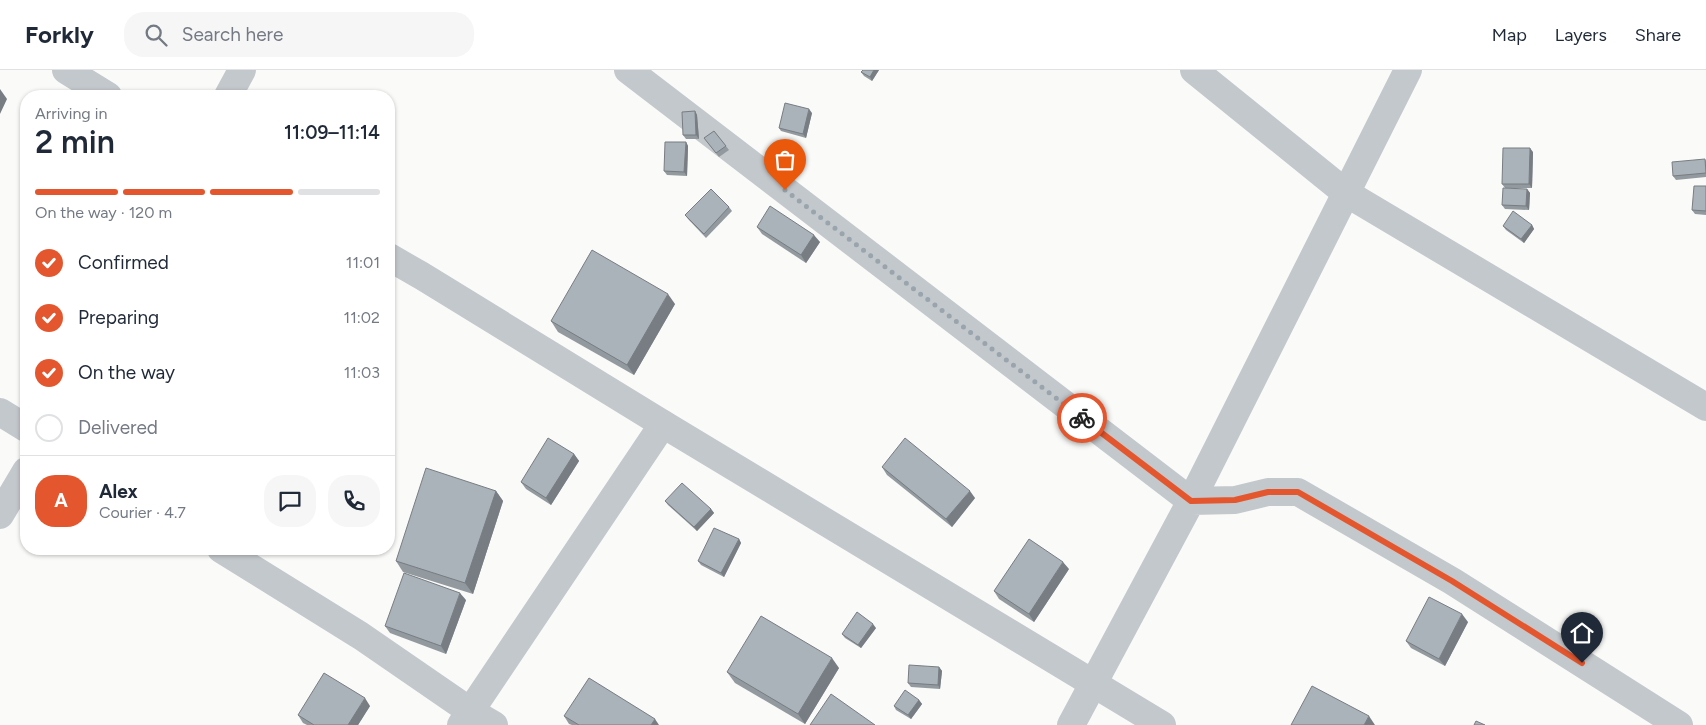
<!DOCTYPE html>
<meta charset="utf-8">
<style>
:root{--surface:#fff;--page:#f6f6f7;--text:#1f2937;--muted:#747a83;--line:#e0e1e3;--accent:#e4572e}
body{margin:0;font-family:Figtree,sans-serif;background:var(--page);color:var(--text);height:100vh;display:flex;flex-direction:column;font-size:19px;white-space:nowrap}
*{box-sizing:border-box;margin:0}
p{font-size:16px;color:var(--muted)}
.icon{flex:none;width:28px;height:28px;fill:none;stroke:currentColor;stroke-width:2;stroke-linecap:round;stroke-linejoin:round}
.map{position:relative;flex:1;overflow:hidden}
.sheet{position:absolute;left:20px;top:20px;width:375px;height:465px;display:flex;flex-direction:column;background:var(--surface);border-radius:20px;box-shadow:0 1px 4px #0004}
.sheet>*{flex:none}
.pin{position:absolute;display:grid;place-items:center;width:42px;height:42px;color:#fff;margin:-51px -21px;border-radius:50% 50% 50% 0;rotate:-45deg;box-shadow:0 0 5px #0007}
.pin .icon{rotate:45deg}
.courier{position:absolute;display:grid;place-items:center;width:50px;height:50px;margin:-25px;border:4px solid #e4572e;border-radius:50%;background:#fff;color:#222;box-shadow:0 1px 6px #0007}
.overview em{font-style:normal;font-weight:600}
.overview div{display:flex;flex-direction:column-reverse}
.overview{display:flex;align-items:center;justify-content:space-between;height:85px;padding:0 15px}
h1{font-size:32px;font-weight:600;line-height:38px}
.bar{display:grid;grid-template-columns:repeat(4,1fr);gap:8px 5px;align-content:center;height:60px;padding:0 15px}
.bar i{height:6px;border-radius:4px;background:var(--line)}
.bar .on{background:var(--accent)}
.bar p{grid-column:span 4}
.line{display:flex;align-items:center;gap:12px;padding:0 15px;border-top:1px solid var(--line)}
.line div{flex:1}
.round{display:grid;place-items:center;flex:none;width:52px;height:52px;border-radius:20px;background:var(--page)}
ol{padding:0 15px;list-style:none}
li{display:flex;align-items:center;gap:15px;height:55px}
li p{margin-inline-start:auto}
li .icon{padding:5px;border-radius:50%;background:var(--accent);color:#fff;stroke-width:4}
li:last-child{color:var(--muted)}
li i{width:28px;height:28px;border:2px solid var(--line);border-radius:50%}
header{display:flex;align-items:center;gap:30px;box-sizing:border-box;height:70px;padding:0 25px;background:var(--surface);border-bottom:1px solid var(--line)}
header strong{font-size:24px}
nav{display:flex;gap:28px;margin-inline-start:auto;font-size:18px}
.search{width:350px;height:45px;background:var(--page);display:flex;align-items:center;gap:12px;box-sizing:border-box;padding:0 18px;border-radius:20px;color:var(--muted);font-size:19px}
.map>svg:first-child{display:block}
</style>
<header>
<strong>Forkly</strong>
<div class="search"><svg class="icon" aria-label="search" viewBox="0 0 24 24"><circle cx="10" cy="10" r="6"/><path d="M15 15l6 6"/></svg>Search here</div>
<nav><a>Map</a><a>Layers</a><a>Share</a></nav>
</header>
<div class="map">
<svg width="1706" height="655" viewBox="0 0 1706 655">
<rect width="100%" height="100%" fill="#fafaf8"/>
<g fill="none" stroke-linecap="round" stroke-linejoin="round">
<!-- street -->
<g stroke="#c3c8cc" stroke-width="28">
<polyline points="66,0 108,26"/>
<polyline points="628,0 1191,431 1408,0"/>
<polyline points="1194,0 1346,123 1706,337"/>
<polyline points="228,26 242,0"/>
<polyline points="389,187 422,206 663,354 1162,655"/>
<polyline points="0,342 26,358"/>
<polyline points="0,445 26,401"/>
<polyline points="221,479 361,566 470,641 494,655"/>
<polyline points="461,655 663,354"/>
<polyline points="1071,655 1191,431 1235,430 1268,422 1298,422 1452,511 1679,655"/>
</g>
</g>
<!-- wall -->
<g fill="#929a9f">
<polygon points="879,0 872,11 864,6 861,2"/>
<polygon points="695,41 697,45 699,69 686,69 683,65"/>
<polygon points="812,43 806,68 781,61 779,58"/>
<polygon points="714,61 729,80 719,87 704,68"/>
<polygon points="686,72 688,76 687,106 667,105 664,101"/>
<polygon points="1533,82 1532,118 1505,118 1502,114"/>
<polygon points="1706,90 1706,107 1676,110 1673,106"/>
<polygon points="1706,116 1706,145 1695,144 1692,140"/>
<polygon points="1527,119 1530,123 1529,140 1505,139 1502,135"/>
<polygon points="729,137 732,141 706,168 688,149 685,145"/>
<polygon points="1532,155 1534,159 1524,173 1506,160 1503,156"/>
<polygon points="757,157 820,172 806,193 762,164"/>
<polygon points="675,234 634,305 558,262 551,251"/>
<polygon points="574,384 579,391 551,435 526,419 521,412"/>
<polygon points="882,397 975,428 952,457 887,405"/>
<polygon points="496,421 503,431 473,524 403,502 396,491"/>
<polygon points="665,431 711,439 714,443 697,461 668,435"/>
<polygon points="739,469 741,473 724,507 701,495 698,491"/>
<polygon points="1069,499 1034,552 999,529 994,521"/>
<polygon points="466,530 446,584 390,563 385,556"/>
<polygon points="1468,552 1445,596 1411,578 1406,571"/>
<polygon points="876,558 861,578 845,568 842,564"/>
<polygon points="939,597 942,601 940,619 911,617 908,613"/>
<polygon points="839,598 805,654 735,613 727,602"/>
<polygon points="919,630 922,634 911,649 896,640 894,636"/>
<polygon points="370,636 358,655 307,655 303,653 298,645"/>
<polygon points="564,646 659,655 572,655 569,654"/>
</g>
<!-- shaded-wall -->
<g fill="#777d82">
<polygon points="874,0 879,0 872,11 870,7"/>
<polygon points="0,19 7,29 0,44"/>
<polygon points="809,39 812,43 806,68 803,64"/>
<polygon points="695,41 697,45 699,69 696,65"/>
<polygon points="686,72 688,76 687,106 684,102"/>
<polygon points="1530,78 1533,82 1532,118 1529,114"/>
<polygon points="1527,119 1530,123 1529,140 1526,136"/>
<polygon points="1532,155 1534,159 1524,173 1521,169"/>
<polygon points="814,165 820,172 806,193 801,185"/>
<polygon points="668,224 675,234 634,305 627,295"/>
<polygon points="574,384 579,391 551,435 546,428"/>
<polygon points="496,421 503,431 473,524 465,513"/>
<polygon points="970,421 975,428 952,457 946,449"/>
<polygon points="711,439 714,443 697,461 694,457"/>
<polygon points="739,469 741,473 724,507 721,503"/>
<polygon points="1063,492 1069,499 1034,552 1029,544"/>
<polygon points="460,523 466,530 446,584 441,576"/>
<polygon points="1462,544 1468,552 1445,596 1439,589"/>
<polygon points="873,554 876,558 861,578 858,575"/>
<polygon points="832,588 839,598 805,654 798,644"/>
<polygon points="939,597 942,601 940,619 938,615"/>
<polygon points="365,628 370,636 358,655 348,655"/>
<polygon points="919,630 922,634 911,649 908,645"/>
<polygon points="1369,646 1375,655 1364,655"/>
<polygon points="655,649 659,655 651,655"/>
</g>
<!-- building -->
<g fill="#aab3b9" stroke="#777d82">
<polygon points="863,0 874,0 870,7 861,2"/>
<polygon points="785,33 809,39 803,64 779,58"/>
<polygon points="695,41 696,65 683,65 682,42"/>
<polygon points="714,61 726,76 716,83 704,68"/>
<polygon points="665,72 686,72 684,102 664,101"/>
<polygon points="1503,78 1530,78 1529,114 1502,114"/>
<polygon points="1705,89 1706,103 1673,106 1672,92"/>
<polygon points="1694,116 1706,116 1706,141 1692,140"/>
<polygon points="1503,118 1527,119 1526,136 1502,135"/>
<polygon points="711,119 729,137 704,164 685,145"/>
<polygon points="770,136 814,165 801,185 757,157"/>
<polygon points="1513,141 1532,155 1521,169 1503,156"/>
<polygon points="592,180 668,224 627,295 551,251"/>
<polygon points="548,368 574,384 546,428 521,412"/>
<polygon points="905,368 970,421 946,449 882,397"/>
<polygon points="426,398 496,421 465,513 396,491"/>
<polygon points="682,413 711,439 694,457 665,431"/>
<polygon points="714,458 739,469 721,503 698,491"/>
<polygon points="1029,469 1063,492 1029,544 994,521"/>
<polygon points="404,503 460,523 441,576 385,556"/>
<polygon points="1429,527 1462,544 1439,589 1406,571"/>
<polygon points="857,542 873,554 858,575 842,564"/>
<polygon points="761,546 832,588 798,644 727,602"/>
<polygon points="909,595 939,597 938,615 908,613"/>
<polygon points="324,603 365,628 348,655 314,655 298,645"/>
<polygon points="589,608 655,649 651,655 579,655 564,646"/>
<polygon points="1312,616 1369,646 1364,655 1291,655"/>
<polygon points="905,620 919,630 908,645 894,636"/>
<polygon points="831,624 875,655 810,655"/>
<polygon points="1476,651 1485,655 1474,655"/>
</g>
<g fill="none" stroke-linecap="round" stroke-linejoin="round">
<!-- done -->
<polyline stroke="#99a4ac" stroke-width="5" stroke-dasharray="0 9" points="785,120 1082,348"/>
<!-- route -->
<polyline stroke="#e4572e" stroke-width="6" points="1082,348 1191,431 1235,430 1268,422 1298,422 1452,511 1582,593"/>
</g>
</svg>
<div class="pin" style="left:785px;top:120px;background:#ea580c"><svg class="icon" aria-label="bag" viewBox="0 0 24 24"><path d="M5 8h14l-1 12H6zM9 8a3 3 0 0 1 6 0"/></svg></div>
<div class="pin" style="left:1582px;top:593px;background:#1f2937"><svg class="icon" aria-label="home" viewBox="0 0 24 24"><path d="M3 11l9-7 9 7M6 9v11h12V9"/></svg></div>
<div class="courier" style="left:1082px;top:348px"><svg class="icon" aria-label="bike" viewBox="0 0 24 24"><circle cx="6" cy="16" r="4"/><circle cx="18" cy="16" r="4"/><path d="M6 16l4-8h5l3 8M10 8l3 8H6M13 5h3"/></svg></div>
<section class="sheet">
<div class="overview"><div><h1>2 min</h1><p>Arriving in</p></div><em>11:09–11:14</em></div>
<div class="bar"><i class="on"></i><i class="on"></i><i class="on"></i><i></i><p>On the way · 120 m</p></div>
<ol>
<li><svg class="icon" aria-label="check" viewBox="0 0 24 24"><path d="M5 12l5 5 9-10"/></svg>Confirmed<p>11:01</p></li>
<li><svg class="icon" aria-label="check" viewBox="0 0 24 24"><path d="M5 12l5 5 9-10"/></svg>Preparing<p>11:02</p></li>
<li><svg class="icon" aria-label="check" viewBox="0 0 24 24"><path d="M5 12l5 5 9-10"/></svg>On the way<p>11:03</p></li>
<li><i></i>Delivered</li>
</ol>
<div class="line" style="height:90px"><b class="round" style="background:var(--accent);color:#fff">A</b><div><b>Alex</b><p>Courier · 4.7</p></div><a class="round"><svg class="icon" aria-label="chat" viewBox="0 0 24 24"><path d="M4 5h16v11H9l-5 4z"/></svg></a><a class="round"><svg class="icon" aria-label="phone" viewBox="0 0 24 24"><path d="M5 4h4l2 5-3 2q2 4 5 5l2-3 5 2v4C11 20 4 13 5 4z"/></svg></a></div>
</section>
</div>
